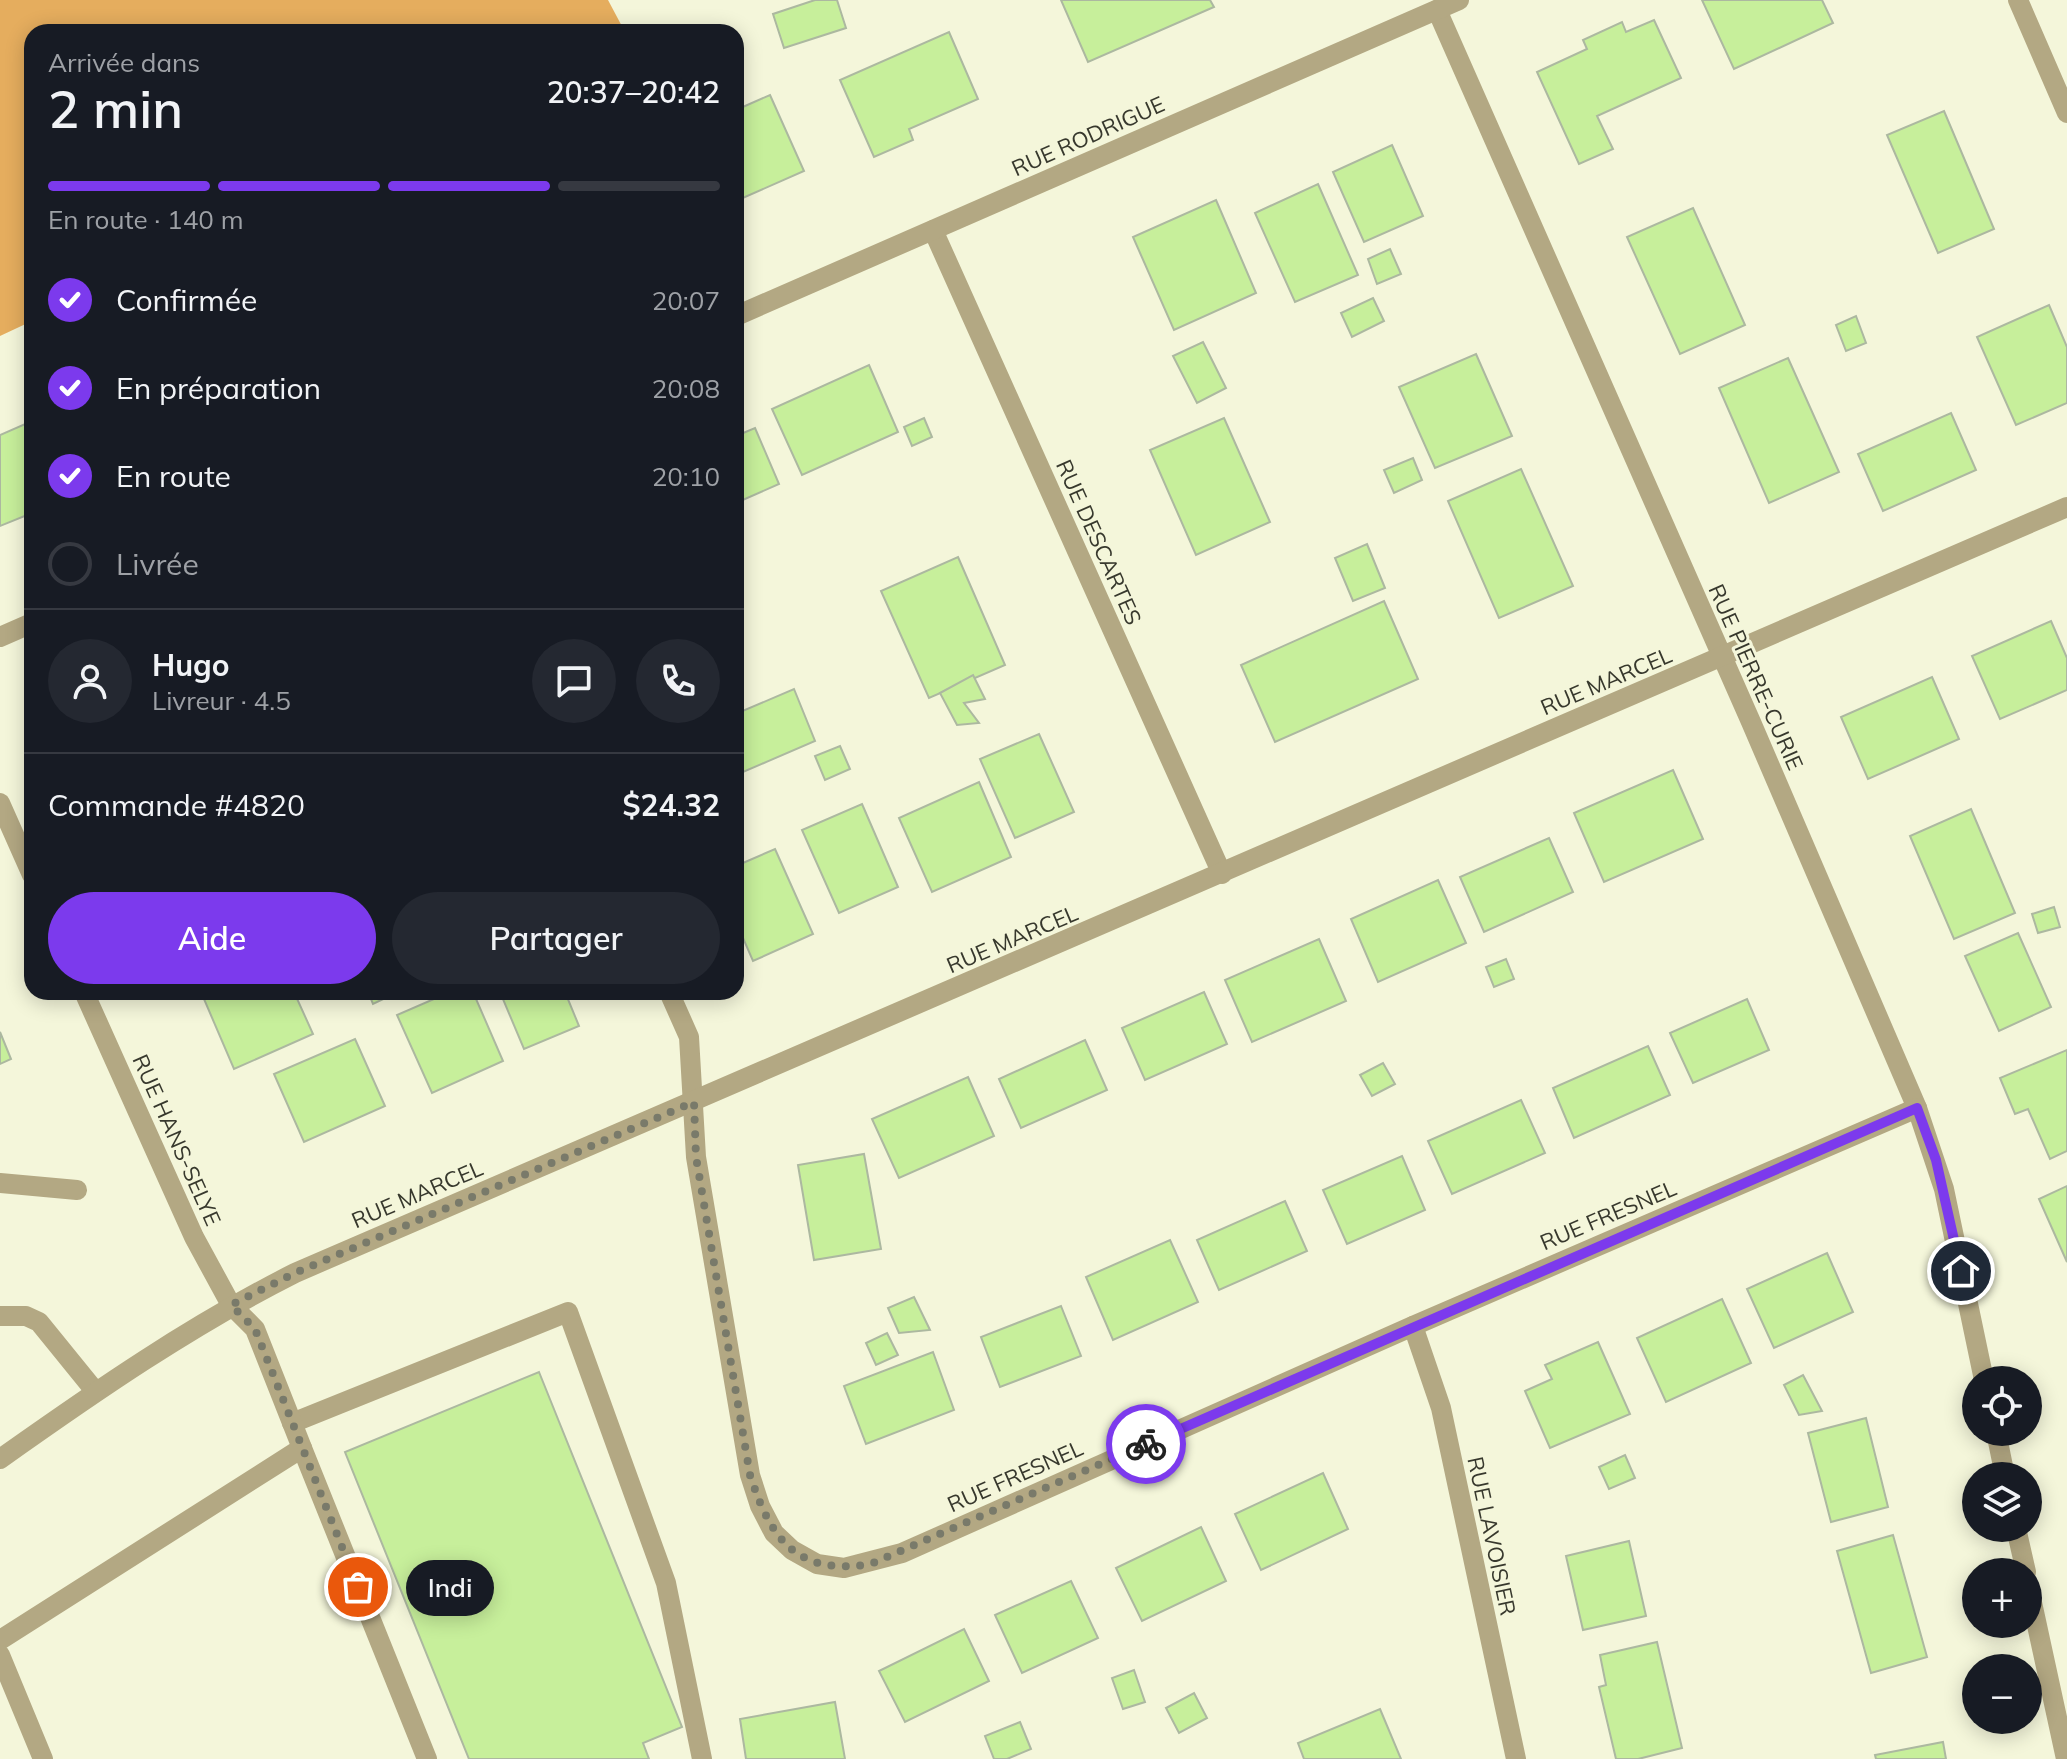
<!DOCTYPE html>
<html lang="fr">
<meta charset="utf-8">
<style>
:root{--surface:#171b24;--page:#242831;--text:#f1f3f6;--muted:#9ea1a6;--line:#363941;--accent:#7c3aed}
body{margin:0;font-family:Mulish,sans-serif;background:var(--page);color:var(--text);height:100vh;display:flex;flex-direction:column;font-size:30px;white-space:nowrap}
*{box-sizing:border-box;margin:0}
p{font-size:26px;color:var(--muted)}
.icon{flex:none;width:44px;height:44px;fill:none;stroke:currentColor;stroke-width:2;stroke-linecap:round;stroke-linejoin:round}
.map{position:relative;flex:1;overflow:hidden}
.sheet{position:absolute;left:24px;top:24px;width:720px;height:976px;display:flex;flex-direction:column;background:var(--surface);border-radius:24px;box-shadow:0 4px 20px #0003}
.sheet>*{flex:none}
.fabs{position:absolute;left:1962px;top:1366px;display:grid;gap:16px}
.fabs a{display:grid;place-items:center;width:80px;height:80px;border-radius:50%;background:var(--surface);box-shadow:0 4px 20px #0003;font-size:40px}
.pin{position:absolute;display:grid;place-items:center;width:68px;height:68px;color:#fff;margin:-34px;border:4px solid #fff;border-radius:50%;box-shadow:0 2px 8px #0007}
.courier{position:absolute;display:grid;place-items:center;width:80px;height:80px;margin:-40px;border:6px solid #7c3aed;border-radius:50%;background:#fff;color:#222;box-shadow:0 2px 10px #0007}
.bubble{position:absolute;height:56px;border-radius:28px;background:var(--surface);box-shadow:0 4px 20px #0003;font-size:26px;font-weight:600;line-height:56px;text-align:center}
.overview em{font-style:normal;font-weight:600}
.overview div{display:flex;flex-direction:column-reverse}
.overview{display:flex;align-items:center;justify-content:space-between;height:136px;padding:0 24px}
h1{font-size:52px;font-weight:600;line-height:60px}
.bar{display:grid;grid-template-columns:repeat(4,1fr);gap:12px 8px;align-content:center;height:96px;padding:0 24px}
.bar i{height:10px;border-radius:6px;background:var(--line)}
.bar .selected{background:var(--accent)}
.bar p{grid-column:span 4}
.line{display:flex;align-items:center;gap:20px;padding:0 24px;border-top:2px solid var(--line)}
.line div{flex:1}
.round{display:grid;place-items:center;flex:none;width:84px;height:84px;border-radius:42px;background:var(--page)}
ol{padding:0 24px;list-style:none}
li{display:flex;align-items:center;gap:24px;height:88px}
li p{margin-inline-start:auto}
li .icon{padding:8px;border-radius:50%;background:var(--accent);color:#fff;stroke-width:4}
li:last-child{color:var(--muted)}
li i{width:44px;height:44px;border:4px solid var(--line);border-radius:50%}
.primary-button{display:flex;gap:16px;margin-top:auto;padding:16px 24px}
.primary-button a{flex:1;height:92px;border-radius:48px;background:var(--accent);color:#fff;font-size:32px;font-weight:600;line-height:92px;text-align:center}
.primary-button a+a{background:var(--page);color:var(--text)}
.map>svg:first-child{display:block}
</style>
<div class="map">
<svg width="2067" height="1759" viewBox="0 0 2067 1759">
<rect width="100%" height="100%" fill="#f4f6da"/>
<!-- forest -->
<polygon fill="#e5ad5e" points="0,0 608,0 625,32 32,32 32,321 0,336"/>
<!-- building -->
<g fill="#c7ef9b" stroke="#acb8a0" stroke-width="2">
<polygon points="815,0 837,0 846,28 784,48 773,14"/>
<polygon points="1061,0 1210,0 1214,7 1088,62"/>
<polygon points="1702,0 1822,0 1833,23 1734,69"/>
<polygon points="1654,20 1681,78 1597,116 1613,149 1579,164 1537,72 1587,49 1583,40 1622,22 1626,32"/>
<polygon points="949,32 978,99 909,129 913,140 874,157 840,80"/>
<polygon points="770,95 804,171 736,201 736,110"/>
<polygon points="1944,111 1994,229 1938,253 1887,135"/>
<polygon points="1392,145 1423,216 1364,242 1333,172"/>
<polygon points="1318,184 1358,275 1295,302 1255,213"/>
<polygon points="1216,200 1256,293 1174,330 1133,237"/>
<polygon points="1693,208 1745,325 1680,354 1627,237"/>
<polygon points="1390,249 1401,274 1377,284 1368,259"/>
<polygon points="1373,298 1384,321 1352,337 1341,313"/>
<polygon points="2049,305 2067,347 2067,403 2016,425 1977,337"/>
<polygon points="1856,316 1866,343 1846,351 1836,325"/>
<polygon points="1203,342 1226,388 1197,403 1173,356"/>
<polygon points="1476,354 1512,436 1435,468 1399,387"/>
<polygon points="1788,358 1839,472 1769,503 1719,388"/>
<polygon points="869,365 898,432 802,475 772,409"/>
<polygon points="1951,413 1976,470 1883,511 1858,454"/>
<polygon points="924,418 932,437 912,446 904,427"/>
<polygon points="1224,418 1270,522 1196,555 1150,450"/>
<polygon points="32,421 32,513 0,526 0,435"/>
<polygon points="755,428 779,484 736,503 736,436"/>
<polygon points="1413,458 1422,480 1394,493 1384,470"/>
<polygon points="1521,469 1573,586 1499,618 1448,501"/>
<polygon points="1367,544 1385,588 1353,601 1335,558"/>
<polygon points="958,557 1005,665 929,698 881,591"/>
<polygon points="1384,601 1418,679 1275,742 1241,665"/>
<polygon points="2051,621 2067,658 2067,690 2000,719 1972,656"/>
<polygon points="973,675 985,699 964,703 979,723 957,725 940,693"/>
<polygon points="1932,677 1959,739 1868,779 1841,717"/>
<polygon points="794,689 815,741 736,775 736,708 738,713"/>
<polygon points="1039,734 1074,812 1015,838 980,759"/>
<polygon points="840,746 850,769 825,780 815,756"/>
<polygon points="1673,770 1703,839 1604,882 1574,813"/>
<polygon points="979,782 1011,857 932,892 899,818"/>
<polygon points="862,804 898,887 839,913 802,830"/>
<polygon points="1971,809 2015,913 1954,939 1910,836"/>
<polygon points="1549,838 1573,892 1484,932 1460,877"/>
<polygon points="775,849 813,934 753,961 736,922 736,866"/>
<polygon points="1438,880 1466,943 1378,982 1351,919"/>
<polygon points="2054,907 2060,927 2038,933 2032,914"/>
<polygon points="2018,933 2051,1007 1999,1031 1965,956"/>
<polygon points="1319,939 1346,1001 1252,1042 1225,980"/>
<polygon points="1506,959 1514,979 1494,987 1486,967"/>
<polygon points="201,992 294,992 313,1034 234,1069"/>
<polygon points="368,992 398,992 373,1004"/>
<polygon points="450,992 473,992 503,1061 432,1093 397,1015"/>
<polygon points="500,992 565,992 579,1026 524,1049"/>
<polygon points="1204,992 1227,1044 1145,1080 1122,1028"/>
<polygon points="1747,999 1769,1050 1693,1083 1670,1033"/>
<polygon points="0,1032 11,1059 0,1064"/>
<polygon points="355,1039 385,1106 304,1142 274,1074"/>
<polygon points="1085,1040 1107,1090 1021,1128 999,1079"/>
<polygon points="1648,1046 1670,1095 1574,1138 1553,1088"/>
<polygon points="2067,1050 2067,1151 2050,1159 2028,1109 2015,1114 2000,1078"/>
<polygon points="1383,1063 1395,1084 1372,1096 1360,1075"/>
<polygon points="968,1077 994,1136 899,1178 872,1119"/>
<polygon points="1521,1100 1545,1153 1452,1194 1428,1141"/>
<polygon points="864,1154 881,1249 814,1260 798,1165"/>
<polygon points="1402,1156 1425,1210 1347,1244 1323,1190"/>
<polygon points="2067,1186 2067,1262 2039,1199"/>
<polygon points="1285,1201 1307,1251 1219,1290 1197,1240"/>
<polygon points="1170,1240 1198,1302 1113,1340 1086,1277"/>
<polygon points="1827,1253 1853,1312 1774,1348 1747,1289"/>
<polygon points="914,1297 930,1330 899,1333 888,1308"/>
<polygon points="1722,1299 1751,1363 1666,1402 1637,1338"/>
<polygon points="1061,1306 1081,1356 1000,1387 981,1337"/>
<polygon points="887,1333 898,1355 876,1365 866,1343"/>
<polygon points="1598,1342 1630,1414 1550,1448 1525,1391 1552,1379 1545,1365"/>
<polygon points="933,1352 954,1410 866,1444 844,1386"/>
<polygon points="539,1372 682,1727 643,1743 649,1759 469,1759 345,1452"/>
<polygon points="1803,1375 1822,1411 1799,1415 1784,1385"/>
<polygon points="1866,1418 1888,1507 1831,1522 1808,1433"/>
<polygon points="1625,1455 1635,1478 1609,1489 1599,1467"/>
<polygon points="1323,1473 1348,1529 1261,1570 1235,1514"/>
<polygon points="1201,1527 1226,1581 1142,1621 1116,1568"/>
<polygon points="1893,1535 1927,1657 1871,1673 1837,1551"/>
<polygon points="1629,1541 1646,1616 1583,1630 1566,1556"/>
<polygon points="1071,1581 1098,1638 1022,1673 995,1615"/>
<polygon points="964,1629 989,1681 905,1722 879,1671"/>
<polygon points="1657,1642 1682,1748 1638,1759 1616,1759 1599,1687 1606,1685 1600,1655"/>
<polygon points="1134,1670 1145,1702 1123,1709 1112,1678"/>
<polygon points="1194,1693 1207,1718 1179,1733 1166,1708"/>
<polygon points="835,1702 845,1759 746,1759 740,1719"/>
<polygon points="1380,1709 1401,1759 1304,1759 1298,1743"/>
<polygon points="1020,1722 1031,1749 1007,1759 994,1759 985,1736"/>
<polygon points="1943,1742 1946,1759 1876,1759 1875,1755"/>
</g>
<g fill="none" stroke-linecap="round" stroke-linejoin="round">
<!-- service -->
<g stroke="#b3a883" stroke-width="20">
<polyline points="0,1183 77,1190"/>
<polyline points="0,1316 26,1316 39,1322 95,1391"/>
<polyline points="292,1423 568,1312 666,1583 702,1759"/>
<polyline points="302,1448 427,1759"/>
<polyline points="0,1640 302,1448 255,1329 231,1305"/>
<polyline points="0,1655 43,1759"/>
</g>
<!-- minor -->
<g stroke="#b3a883" stroke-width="20">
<polyline points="1437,10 1751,722 1917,1108 1944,1189 1984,1380"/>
<polyline points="933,230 1222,874"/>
<polyline points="736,316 1459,0"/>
<polyline points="0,637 32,623"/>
<polyline points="0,803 32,875"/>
<polyline points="84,992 194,1237 231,1305"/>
<polyline points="669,992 689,1037 696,1157 750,1475 760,1506 774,1533 792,1550 817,1564 844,1568 902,1553 1413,1326 1917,1108"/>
<polyline points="1413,1326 1441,1408 1516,1759"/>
<polyline points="1996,1432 2005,1476"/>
<polyline points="2016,1528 2026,1572"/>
<polyline points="2028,1584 2066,1759"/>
</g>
<!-- tertiary -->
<g stroke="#b3a883" stroke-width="20">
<polyline points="2018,0 2067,113"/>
<path d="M0,1459c96,-68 190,-133 295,-186l1772,-766"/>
</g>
</g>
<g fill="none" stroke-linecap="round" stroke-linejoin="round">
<!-- done -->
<path stroke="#797a6a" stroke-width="8" stroke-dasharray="0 14.4" d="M358,1587l-103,-258 -24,-24 64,-32 399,-171 2,55 54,318c21,65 47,101 121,89l275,-120"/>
<!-- route -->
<polyline stroke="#7c3aed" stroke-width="10" points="1146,1444 1917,1108 1936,1160 1961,1271"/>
</g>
<g text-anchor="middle" stroke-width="6" stroke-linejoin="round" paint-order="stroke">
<!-- street labels -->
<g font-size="22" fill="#37382d" stroke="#f4f6da">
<text transform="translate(1088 136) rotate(-24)" y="8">RUE RODRIGUE</text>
<text transform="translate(1099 542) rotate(66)" y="8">RUE DESCARTES</text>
<text transform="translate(1756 677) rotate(66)" y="8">RUE PIERRE-CURIE</text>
<text transform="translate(1606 681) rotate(-23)" y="8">RUE MARCEL</text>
<text transform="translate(1012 939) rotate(-23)" y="8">RUE MARCEL</text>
<text transform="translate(177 1140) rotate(66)" y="8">RUE HANS-SELYE</text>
<text transform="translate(417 1194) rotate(-23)" y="8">RUE MARCEL</text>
<text transform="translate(1608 1215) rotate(-23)" y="8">RUE FRESNEL</text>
<text transform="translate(1015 1476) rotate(-24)" y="8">RUE FRESNEL</text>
<text transform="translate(1492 1536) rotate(78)" y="8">RUE LAVOISIER</text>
</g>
</g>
</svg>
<div class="fabs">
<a><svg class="icon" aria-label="locate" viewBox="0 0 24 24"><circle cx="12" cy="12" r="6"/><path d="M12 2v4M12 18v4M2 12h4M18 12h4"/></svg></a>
<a><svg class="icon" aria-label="layers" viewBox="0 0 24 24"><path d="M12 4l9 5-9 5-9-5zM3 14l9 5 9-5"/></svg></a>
<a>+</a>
<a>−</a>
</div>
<div class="pin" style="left:358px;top:1587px;background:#ea580c"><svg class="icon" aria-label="bag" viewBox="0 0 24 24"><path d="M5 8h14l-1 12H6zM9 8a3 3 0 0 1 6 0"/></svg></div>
<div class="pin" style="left:1961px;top:1271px;background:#1f2937"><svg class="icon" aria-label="home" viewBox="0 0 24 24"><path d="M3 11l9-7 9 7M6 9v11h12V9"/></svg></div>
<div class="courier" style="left:1146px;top:1444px"><svg class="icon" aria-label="bike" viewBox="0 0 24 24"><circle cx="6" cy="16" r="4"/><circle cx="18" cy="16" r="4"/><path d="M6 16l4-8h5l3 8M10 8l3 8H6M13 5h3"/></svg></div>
<div class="bubble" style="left:406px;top:1560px;width:88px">Indi</div>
<section class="sheet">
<div class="overview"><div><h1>2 min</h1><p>Arrivée dans</p></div><em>20:37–20:42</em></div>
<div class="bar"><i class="selected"></i><i class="selected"></i><i class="selected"></i><i></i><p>En route · 140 m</p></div>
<ol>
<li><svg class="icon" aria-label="check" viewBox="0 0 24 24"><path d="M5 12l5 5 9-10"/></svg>Confirmée<p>20:07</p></li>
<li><svg class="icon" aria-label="check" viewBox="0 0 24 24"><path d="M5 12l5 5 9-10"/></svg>En préparation<p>20:08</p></li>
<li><svg class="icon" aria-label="check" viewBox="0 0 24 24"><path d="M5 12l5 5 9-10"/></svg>En route<p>20:10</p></li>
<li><i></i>Livrée</li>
</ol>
<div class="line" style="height:144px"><a class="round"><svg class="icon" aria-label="person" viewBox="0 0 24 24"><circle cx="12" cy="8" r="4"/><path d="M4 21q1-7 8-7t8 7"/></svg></a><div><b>Hugo</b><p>Livreur · 4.5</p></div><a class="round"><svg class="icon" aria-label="chat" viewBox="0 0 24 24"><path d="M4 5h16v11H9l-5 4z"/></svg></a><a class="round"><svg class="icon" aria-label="phone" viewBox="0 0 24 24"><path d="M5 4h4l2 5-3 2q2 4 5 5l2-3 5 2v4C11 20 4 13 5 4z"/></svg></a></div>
<div class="line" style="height:104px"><div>Commande #4820</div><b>$24.32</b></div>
<div class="primary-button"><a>Aide</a><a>Partager</a></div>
</section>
</div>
